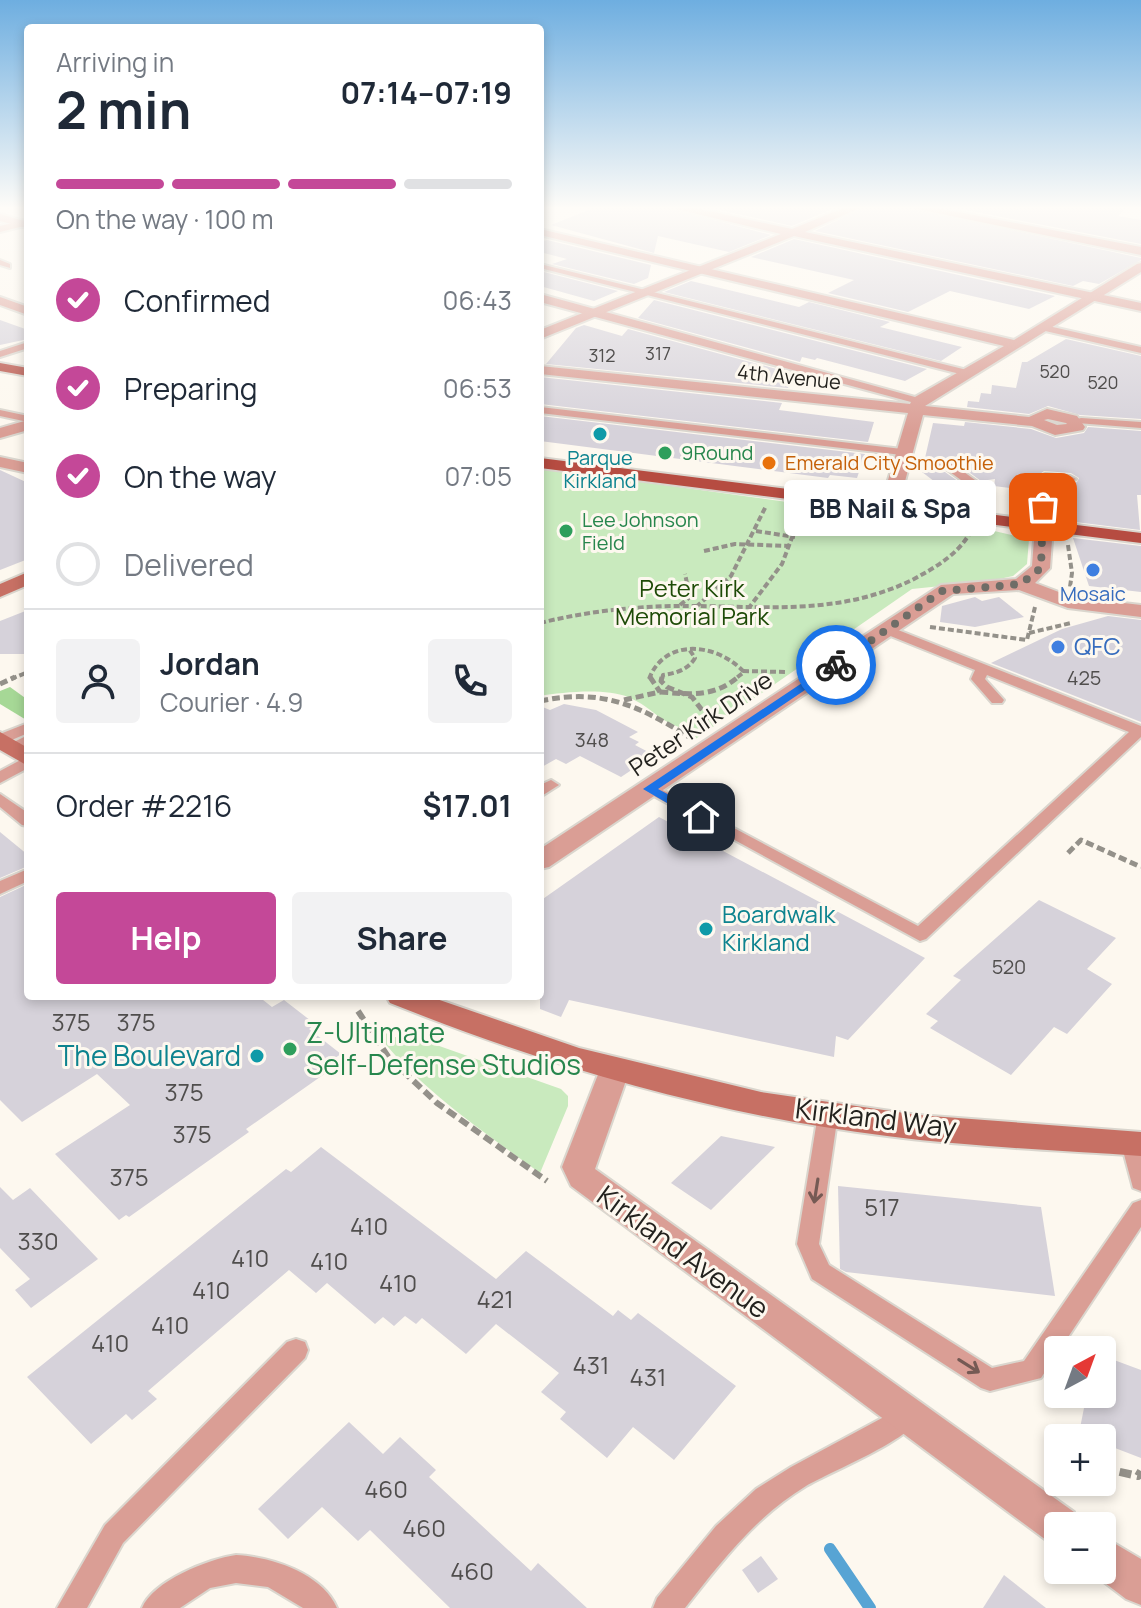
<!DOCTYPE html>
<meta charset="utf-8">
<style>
:root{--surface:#fff;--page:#f2f2f3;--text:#1f2937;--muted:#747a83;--line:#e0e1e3;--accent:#c44898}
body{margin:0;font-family:Manrope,sans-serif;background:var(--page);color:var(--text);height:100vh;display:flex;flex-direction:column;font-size:30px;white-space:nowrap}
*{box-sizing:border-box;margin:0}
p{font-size:26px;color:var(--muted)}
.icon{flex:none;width:44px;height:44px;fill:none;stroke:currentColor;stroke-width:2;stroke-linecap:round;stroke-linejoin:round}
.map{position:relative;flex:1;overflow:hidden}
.details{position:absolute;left:24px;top:24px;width:520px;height:976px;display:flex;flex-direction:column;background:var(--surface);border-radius:8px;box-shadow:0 4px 12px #0003}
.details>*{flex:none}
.needle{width:52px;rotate:41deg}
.controls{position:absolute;left:1044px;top:1336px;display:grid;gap:16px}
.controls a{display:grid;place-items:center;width:72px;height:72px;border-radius:8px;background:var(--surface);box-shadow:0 4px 12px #0003;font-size:40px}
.pin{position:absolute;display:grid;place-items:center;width:68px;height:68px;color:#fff;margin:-34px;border-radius:16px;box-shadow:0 4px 12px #0006}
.courier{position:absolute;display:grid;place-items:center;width:80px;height:80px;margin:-40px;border:6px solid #1a73e8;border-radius:50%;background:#fff;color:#222;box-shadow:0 2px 10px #0007}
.bubble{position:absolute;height:56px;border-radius:8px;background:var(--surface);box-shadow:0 4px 12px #0003;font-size:26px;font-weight:700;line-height:56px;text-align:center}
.summary em{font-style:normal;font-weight:700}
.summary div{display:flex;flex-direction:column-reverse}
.summary{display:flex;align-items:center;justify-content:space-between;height:136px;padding:0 32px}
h1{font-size:52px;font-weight:700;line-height:60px}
.bar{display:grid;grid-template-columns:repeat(4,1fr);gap:12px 8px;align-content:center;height:96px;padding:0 32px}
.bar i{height:10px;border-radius:6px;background:var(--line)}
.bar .current{background:var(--accent)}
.bar p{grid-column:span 4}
.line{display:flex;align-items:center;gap:20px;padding:0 32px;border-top:2px solid var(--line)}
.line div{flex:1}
.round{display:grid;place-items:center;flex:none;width:84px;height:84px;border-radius:8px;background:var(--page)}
ol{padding:0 32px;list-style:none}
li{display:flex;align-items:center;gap:24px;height:88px}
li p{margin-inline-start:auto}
li .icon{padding:8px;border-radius:50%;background:var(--accent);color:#fff;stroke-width:4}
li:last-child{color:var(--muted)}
li i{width:44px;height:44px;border:4px solid var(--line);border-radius:50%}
.cta{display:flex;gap:16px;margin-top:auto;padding:16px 32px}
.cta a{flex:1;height:92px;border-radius:8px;background:var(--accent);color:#fff;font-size:32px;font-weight:700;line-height:92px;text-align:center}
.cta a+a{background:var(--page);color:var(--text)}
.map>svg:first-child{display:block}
</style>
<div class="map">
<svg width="1141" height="1608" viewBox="0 0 1141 1608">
<rect width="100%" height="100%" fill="#fdf8ef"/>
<!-- green -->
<g fill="#c9eabe">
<path d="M540,468l450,62 39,9 -2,25 -14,12 -23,5 -78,8 -218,151v-10c-34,-4 -39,-22 -66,-33 -23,-9 -64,-5 -88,-1z"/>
<path d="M380,1031l23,9 8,-4 150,53 7,7v10l-28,67c-57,-42 -118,-82 -162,-138z"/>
</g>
<!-- forest -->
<polygon fill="#a6d896" points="10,687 28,700 28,721 0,704 0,691"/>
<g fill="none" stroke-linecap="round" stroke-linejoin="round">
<!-- stream -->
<polyline stroke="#57a4d4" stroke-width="12" points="830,1549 870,1608"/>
</g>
<!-- building -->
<g fill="#d6d2da">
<polygon points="596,207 665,207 771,235 729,252 658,236 654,253 551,225"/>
<polygon points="706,207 837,207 792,226"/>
<polygon points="865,207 905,207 1141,258 1141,260 1099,284 1083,281 1073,286 815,231"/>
<polygon points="950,207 1128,207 1118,216 1141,220 1141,244"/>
<polygon points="794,239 1055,296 1029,309 950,291 908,312 828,293 854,280 751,257"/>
<polygon points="547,240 651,265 648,278 634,284 552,264 567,259 540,252 540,242"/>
<polygon points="540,271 618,291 594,301 540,286"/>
<polygon points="691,281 799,307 809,302 890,322 880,327 962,347 941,361 664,292"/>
<polygon points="654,300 927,369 905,381 817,358 815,360 802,357 800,362 638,318"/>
<polygon points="0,320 28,330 28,339 0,345"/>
<polygon points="584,325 622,336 628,329 795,374 788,388 546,364 576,328"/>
<polygon points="1066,339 1141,356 1141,419 1080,415 1048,406 1029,414 967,407 968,401 979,402 981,393 991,394 992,385 1016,388 1022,362 1027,362"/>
<polygon points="540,377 782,403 779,410 874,422 868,442 540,404"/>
<polygon points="540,416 865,454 857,478 830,475 828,478 540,441"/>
<polygon points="965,422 1031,429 1056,438 1084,433 1088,427 1141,431 1141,495 1137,495 1140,530 1067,521 1062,506 1052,505 1053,484 1070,485 1077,482 1079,478 1071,473 1044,471 1036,477 1035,491 994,486 995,479 981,481 955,462 925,458 933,423 964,426"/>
<polygon points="922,469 945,472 962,484 943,488 922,472"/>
<polygon points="0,470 28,483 28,559 0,570"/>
<polygon points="1073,538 1141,546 1141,592 1089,586"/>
<polygon points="975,597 982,601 999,597 1024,617 975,627 940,622 942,606"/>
<polygon points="28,610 28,654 0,654 0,621"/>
<polygon points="1108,616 1141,620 1141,722 991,663 1062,629"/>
<polygon points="564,704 596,710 638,732 629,737 639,742 635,745 654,755 621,777 580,756 566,764 556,759 540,768 540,706 550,710"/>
<polygon points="659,817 925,958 848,1040 836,1036 834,1057 569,1000 561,1017 540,1009 540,901"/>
<polygon points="0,832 28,855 28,866 0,878"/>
<polygon points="28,884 28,996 258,996 272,1007 284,1000 315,1024 309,1029 341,1054 335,1058 340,1063 246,1129 249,1132 129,1217 126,1215 119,1220 55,1154 130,1105 97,1074 22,1122 0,1100 0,897"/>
<polygon points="1039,900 1116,938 1087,969 1112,984 1067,1034 1054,1027 1011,1075 930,1028 938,1021 926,1014 961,980 953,976"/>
<polygon points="721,1136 775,1147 711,1210 671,1183"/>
<polygon points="321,1147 496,1279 526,1251 613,1316 618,1310 631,1320 638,1313 736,1386 674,1460 633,1427 607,1458 560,1419 566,1412 541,1392 559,1373 496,1324 466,1354 422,1318 416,1324 405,1316 394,1326 383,1317 375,1324 327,1283 316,1293 289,1270 148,1391 157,1399 132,1420 126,1414 91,1444 27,1377 286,1169 291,1172"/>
<polygon points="838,1186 1041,1207 1055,1296 846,1272 840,1269"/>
<polygon points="0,1187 13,1200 30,1188 98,1259 31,1308 15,1290 30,1279 0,1248"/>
<polygon points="1114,1360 1141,1370 1141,1458 1102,1443 1102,1438 1079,1433 1085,1403 1094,1407 1097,1394 1102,1394 1102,1382 1109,1385"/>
<polygon points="349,1422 383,1454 400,1437 436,1470 429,1477 531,1571 538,1563 587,1608 450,1608 370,1530 358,1541 322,1507 288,1539 258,1509"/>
<polygon points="761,1556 778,1579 758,1593 742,1570"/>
<polygon points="1004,1575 1046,1608 983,1608"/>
</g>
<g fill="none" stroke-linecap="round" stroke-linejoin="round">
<!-- service casing -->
<g stroke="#dad6ce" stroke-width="4">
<g id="service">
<polygon points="0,260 10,264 10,268 0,265"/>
<polygon points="540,264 971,371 973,373 968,376 540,268"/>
<polygon points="1044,325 1141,347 1141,353 1041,330 1041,326"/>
<polygon points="28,342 28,348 0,357 0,351"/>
<polygon points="540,407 902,449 907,452 902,455 540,413"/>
<polygon points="0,410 28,416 28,422 0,416"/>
<polygon points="1081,418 1141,422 1141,428 1077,423 1077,419"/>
<polygon points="900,458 953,464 986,488 987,506 977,508 976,491 946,469 896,463 895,461"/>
<polygon points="1045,474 1070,476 1076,479 1070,482 1050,481 1049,514 1043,518 1037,514 1039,477"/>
<polygon points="888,626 1141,726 1141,737 926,939 920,941 641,789 643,786 655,786 918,926 1129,732 987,675 985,679 1004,700 1002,703 992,703 971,679 975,670 883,633 881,630"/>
<polygon points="28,723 28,733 0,745 0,734"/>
<polygon points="28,735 28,746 12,752 4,747"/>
<polygon points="28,756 28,768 0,783 0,771"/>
<polygon points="551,780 559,785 540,797 540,785"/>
<polygon points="0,794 28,813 28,826 22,825 0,807"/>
<polygon points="28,869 28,881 0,894 0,881"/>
<polygon points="828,1106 835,1108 838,1114 819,1244 829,1265 992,1368 1024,1361 1133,1203 1141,1200 1141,1227 1041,1378 990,1391 981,1388 812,1279 797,1244 818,1114 821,1108"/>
<polygon points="1132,1135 1141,1140 1141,1191 1133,1188 1121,1143 1125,1137"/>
<polygon points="296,1339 305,1342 308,1350 305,1358 123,1543 87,1608 57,1608 105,1525 287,1342"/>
<path d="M908,1404l9,4 4,8c-11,24 -89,55 -115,70 -51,31 -85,76 -121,122h-32l4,-10 59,-72 40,-37 35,-22z"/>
<path d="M236,1555c35,2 86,18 101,53h-34l-35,-21 -32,-4 -26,5 -30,20h-38c11,-27 66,-49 94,-53z"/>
</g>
</g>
<!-- minor casing -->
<g stroke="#dad6ce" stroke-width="4">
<g id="minor">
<polygon points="908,207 932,207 1141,247 1141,255"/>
<polygon points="0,214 27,222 28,225 23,227 0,221"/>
<path d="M540,229l474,111 123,-76 4,-1v9l-216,134 104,11 18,-8 30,7 8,11 -2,3 -28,5 -23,-9 -109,-11 -25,92 -9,5 -9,-5 28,-94 -368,-39v-8l370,38 1,-2 -371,-100v-8l375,103 89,-51 -464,-111zM1048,419l18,4 1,1 -10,1 -13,-5z"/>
<polygon points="0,297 28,307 28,315 0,305"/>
<polygon points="28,420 28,430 0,438 0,428"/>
<polygon points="0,457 28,463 28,473 0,467"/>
<polygon points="1044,521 1053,526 1050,568 1035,583 1072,597 1141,605 1141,617 1068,608 1019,590 953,594 549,867 540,869 540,849 941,585 1016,579 1032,566 1035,526"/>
<polygon points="614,1061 625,1064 629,1072 595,1169 1074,1512 1080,1526 1058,1526 1058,1545 1046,1540 571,1186 562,1167 599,1072 603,1064"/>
<polygon points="1102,1536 1141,1559 1141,1605 1126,1599 1088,1570 1102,1570"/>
</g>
</g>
<!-- tertiary casing -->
<g stroke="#dad6ce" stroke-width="4">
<g id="tertiary">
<polygon points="668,207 690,207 792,229 846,207 862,207 805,232 1141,303 1141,311 794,236 540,339 540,330 781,234"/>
<polygon points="28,219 28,225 0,232 0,226"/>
</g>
</g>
<!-- secondary casing -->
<g stroke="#dad6ce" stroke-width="4">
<g id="secondary">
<polygon points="28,572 28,585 0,597 0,584"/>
<polygon points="0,732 28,748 28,766 0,750"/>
<path d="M386,996h42l151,52 182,44 157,23 223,17v24c-85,-6 -170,-9 -254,-20 -171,-21 -337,-69 -497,-133z"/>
</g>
</g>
<!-- primary casing -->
<g stroke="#dad6ce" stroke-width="4">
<g id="primary">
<polygon points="0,363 28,368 28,376 0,371"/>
<polygon points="540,458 1141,533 1141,543 540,468"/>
</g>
</g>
<!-- path-far3 -->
<g stroke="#94918a" stroke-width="4" stroke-dasharray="6 3" stroke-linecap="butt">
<polyline points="756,531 795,537"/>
<polyline points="1068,545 1072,573 1070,587"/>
<polyline points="704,551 735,544 789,546"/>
<polyline points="680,605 690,597 685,574"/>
<polyline points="696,607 731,576 766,506"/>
<polyline points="748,609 782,564 802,511"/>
<path d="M540,623c44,-11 88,-16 134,-17 83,-1 162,12 240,-27 22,-12 43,-24 56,-46"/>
<polyline points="930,627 1027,640 1035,607"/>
<polyline points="1029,633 1071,623"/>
<polyline points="743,671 785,672"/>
<polyline points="11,679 28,672"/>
<path d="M649,679c16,-42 68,-36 95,-7l-9,7"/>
<path d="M662,679l1,-4c13,-2 25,-5 32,-17l-6,-9"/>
</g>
<!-- path-far2 -->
<g stroke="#94918a" stroke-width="5" stroke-dasharray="8 4" stroke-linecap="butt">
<polyline points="650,677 660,692"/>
<polyline points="662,677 661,681 667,687 692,697 711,722"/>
<polyline points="0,684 15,677"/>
<path d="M660,692c30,2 53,6 78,-15"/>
<polyline points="624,700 660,692"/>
<path d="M540,701c61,-13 98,4 149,36"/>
<polyline points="1068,853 1081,840 1141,867"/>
</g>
<!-- path-far1 -->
<polyline stroke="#94918a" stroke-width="6" stroke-dasharray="10 5" stroke-linecap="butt" points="358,1011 389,1058 437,1103 547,1181"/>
<!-- path -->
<g stroke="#94918a" stroke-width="8" stroke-dasharray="12 6" stroke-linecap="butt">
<polyline points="1102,1468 1138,1476 1141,1471"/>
<polyline points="1064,1493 1072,1482"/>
</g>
<!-- service -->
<use href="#service" fill="#da9e95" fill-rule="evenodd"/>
<!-- minor -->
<use href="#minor" fill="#da9e95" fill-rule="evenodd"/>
<!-- tertiary -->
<use href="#tertiary" fill="#da9e95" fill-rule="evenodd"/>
<!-- secondary -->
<use href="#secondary" fill="#c77064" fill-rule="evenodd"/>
<!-- primary -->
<use href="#primary" fill="#b64c41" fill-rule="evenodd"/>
</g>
<!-- one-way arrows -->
<defs><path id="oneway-shaft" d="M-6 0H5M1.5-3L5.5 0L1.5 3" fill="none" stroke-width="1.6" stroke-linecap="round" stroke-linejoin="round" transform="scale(2)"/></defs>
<g stroke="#755a54">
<use href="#oneway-shaft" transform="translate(816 1191) rotate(99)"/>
<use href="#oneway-shaft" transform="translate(969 1366) rotate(32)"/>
</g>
<!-- sky -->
<linearGradient id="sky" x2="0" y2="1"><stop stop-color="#6eaee0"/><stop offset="0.48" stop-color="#fefcf8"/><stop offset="1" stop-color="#fefcf8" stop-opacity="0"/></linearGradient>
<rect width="1141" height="433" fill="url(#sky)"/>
<!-- route -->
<polygon fill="#1a73e8" points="832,663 842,665 658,789 705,814 705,820 696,820 643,789"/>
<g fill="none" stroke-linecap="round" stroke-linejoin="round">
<!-- done -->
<polyline stroke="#6f6d67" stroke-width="8" stroke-dasharray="0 14.4" points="836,665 942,591 1021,584 1041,568 1043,507"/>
</g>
<!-- markers -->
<g fill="#0f9aa8" stroke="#fdf8ef" stroke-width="3">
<circle cx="600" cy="434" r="8"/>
<circle cx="706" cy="929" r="8"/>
<circle cx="257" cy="1056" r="8"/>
</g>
<g fill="#2e9e5b" stroke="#fdf8ef" stroke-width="3">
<circle cx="665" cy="453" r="8"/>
<circle cx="566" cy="531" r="8"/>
<circle cx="290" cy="1049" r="8"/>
</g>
<circle fill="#e8710a" stroke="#fdf8ef" stroke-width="3" cx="769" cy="463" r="8"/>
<g fill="#3f7fe0" stroke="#fdf8ef" stroke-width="3">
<circle cx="1093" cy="570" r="8"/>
<circle cx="1058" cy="647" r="8"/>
</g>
<g text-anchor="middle" stroke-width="6" stroke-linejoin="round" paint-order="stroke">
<!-- far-number labels -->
<g font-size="18" fill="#504e4d">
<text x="658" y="360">317</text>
<text x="602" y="362">312</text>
<text x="1055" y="378">520</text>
<text x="1103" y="389">520</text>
</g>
<!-- far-street labels -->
<g font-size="20" fill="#23221e" stroke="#fdf8ef">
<text transform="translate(789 377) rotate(6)" y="7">4th Avenue</text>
</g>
<!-- far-leisure labels -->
<g font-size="20" fill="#27864d" stroke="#fdf8ef" text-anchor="start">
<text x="681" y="460">9Round</text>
<text x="582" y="527">Lee Johnson<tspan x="582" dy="23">Field</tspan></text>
</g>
<!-- far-culture labels -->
<g font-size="20" fill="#0d838f" stroke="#fdf8ef">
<text x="600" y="465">Parque<tspan x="600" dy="23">Kirkland</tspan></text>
</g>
<!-- far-food labels -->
<g font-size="20" fill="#c56008" stroke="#fdf8ef" text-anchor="start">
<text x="785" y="470">Emerald City Smoothie</text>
</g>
<!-- far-shop labels -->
<g font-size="20" fill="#366cbe" stroke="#fdf8ef">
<text x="1093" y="601">Mosaic</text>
</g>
<!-- number labels -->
<g font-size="20" fill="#504e4d">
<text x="1084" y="685">425</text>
<text x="592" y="747">348</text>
<text x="1009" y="974">520</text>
</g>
<!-- park labels -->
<g font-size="24" fill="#1e4b07" stroke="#fdf8ef">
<text x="692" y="597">Peter Kirk<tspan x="692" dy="28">Memorial Park</tspan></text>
</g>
<!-- shop labels -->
<g font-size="24" fill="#366cbe" stroke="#fdf8ef" text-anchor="start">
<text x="1074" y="655">QFC</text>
</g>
<!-- street labels -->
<g font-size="24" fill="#23221e" stroke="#fdf8ef">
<text transform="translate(701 724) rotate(-34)" y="8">Peter Kirk Drive</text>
</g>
<!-- culture labels -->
<g font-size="24" fill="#0d838f" stroke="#fdf8ef" text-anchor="start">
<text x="722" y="923">Boardwalk<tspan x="722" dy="28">Kirkland</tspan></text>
</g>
<!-- near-number labels -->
<g font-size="24" fill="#504e4d">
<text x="71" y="1031">375</text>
<text x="136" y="1031">375</text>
<text x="184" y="1101">375</text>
<text x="192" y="1143">375</text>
<text x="129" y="1186">375</text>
<text x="882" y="1216">517</text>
<text x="369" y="1235">410</text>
<text x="38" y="1250">330</text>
<text x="250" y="1267">410</text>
<text x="329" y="1270">410</text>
<text x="398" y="1292">410</text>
<text x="211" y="1299">410</text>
<text x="495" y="1308">421</text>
<text x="170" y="1334">410</text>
<text x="110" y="1352">410</text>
<text x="591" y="1374">431</text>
<text x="648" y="1386">431</text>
<text x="386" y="1498">460</text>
<text x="424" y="1537">460</text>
<text x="472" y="1580">460</text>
</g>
<!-- near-leisure labels -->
<g font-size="28" fill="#27864d" stroke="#fdf8ef" text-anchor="start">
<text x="306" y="1043">Z-Ultimate<tspan x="306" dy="32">Self-Defense Studios</tspan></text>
</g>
<!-- near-culture labels -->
<g font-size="28" fill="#0d838f" stroke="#fdf8ef" text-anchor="end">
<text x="241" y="1066">The Boulevard</text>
</g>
<!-- near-street labels -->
<g font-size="28" fill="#23221e" stroke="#fdf8ef">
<text transform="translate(876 1118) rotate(7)" y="10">Kirkland Way</text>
<text transform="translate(683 1252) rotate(36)" y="10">Kirkland Avenue</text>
</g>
</g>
</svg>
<div class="controls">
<a><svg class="needle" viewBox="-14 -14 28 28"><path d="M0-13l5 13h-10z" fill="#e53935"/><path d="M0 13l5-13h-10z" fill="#747a83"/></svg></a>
<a>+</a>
<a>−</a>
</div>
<div class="pin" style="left:1043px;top:507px;background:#ea580c"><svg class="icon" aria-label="bag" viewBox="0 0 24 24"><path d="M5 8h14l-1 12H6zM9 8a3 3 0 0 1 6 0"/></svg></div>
<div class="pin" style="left:701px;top:817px;background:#1f2937"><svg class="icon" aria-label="home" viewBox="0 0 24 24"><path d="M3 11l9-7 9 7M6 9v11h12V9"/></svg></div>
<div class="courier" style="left:836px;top:665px"><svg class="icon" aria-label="bike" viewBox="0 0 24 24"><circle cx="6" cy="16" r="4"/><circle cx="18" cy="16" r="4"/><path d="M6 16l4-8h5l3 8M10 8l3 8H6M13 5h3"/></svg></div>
<div class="bubble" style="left:784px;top:480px;width:212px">BB Nail &amp; Spa</div>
<section class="details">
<div class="summary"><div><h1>2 min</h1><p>Arriving in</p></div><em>07:14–07:19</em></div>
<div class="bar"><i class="current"></i><i class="current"></i><i class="current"></i><i></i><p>On the way · 100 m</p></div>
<ol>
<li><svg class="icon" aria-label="check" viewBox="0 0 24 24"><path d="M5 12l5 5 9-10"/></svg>Confirmed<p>06:43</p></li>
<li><svg class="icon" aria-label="check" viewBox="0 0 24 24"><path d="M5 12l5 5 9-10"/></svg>Preparing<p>06:53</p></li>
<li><svg class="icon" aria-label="check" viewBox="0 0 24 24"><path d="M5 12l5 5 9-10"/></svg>On the way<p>07:05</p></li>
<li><i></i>Delivered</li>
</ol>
<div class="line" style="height:144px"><a class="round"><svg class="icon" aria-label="person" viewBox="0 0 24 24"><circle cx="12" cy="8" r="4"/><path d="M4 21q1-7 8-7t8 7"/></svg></a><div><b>Jordan</b><p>Courier · 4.9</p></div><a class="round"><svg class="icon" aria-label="phone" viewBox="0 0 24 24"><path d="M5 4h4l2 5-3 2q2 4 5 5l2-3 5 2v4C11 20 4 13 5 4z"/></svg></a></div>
<div class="line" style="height:104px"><div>Order #2216</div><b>$17.01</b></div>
<div class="cta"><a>Help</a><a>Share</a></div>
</section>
</div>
